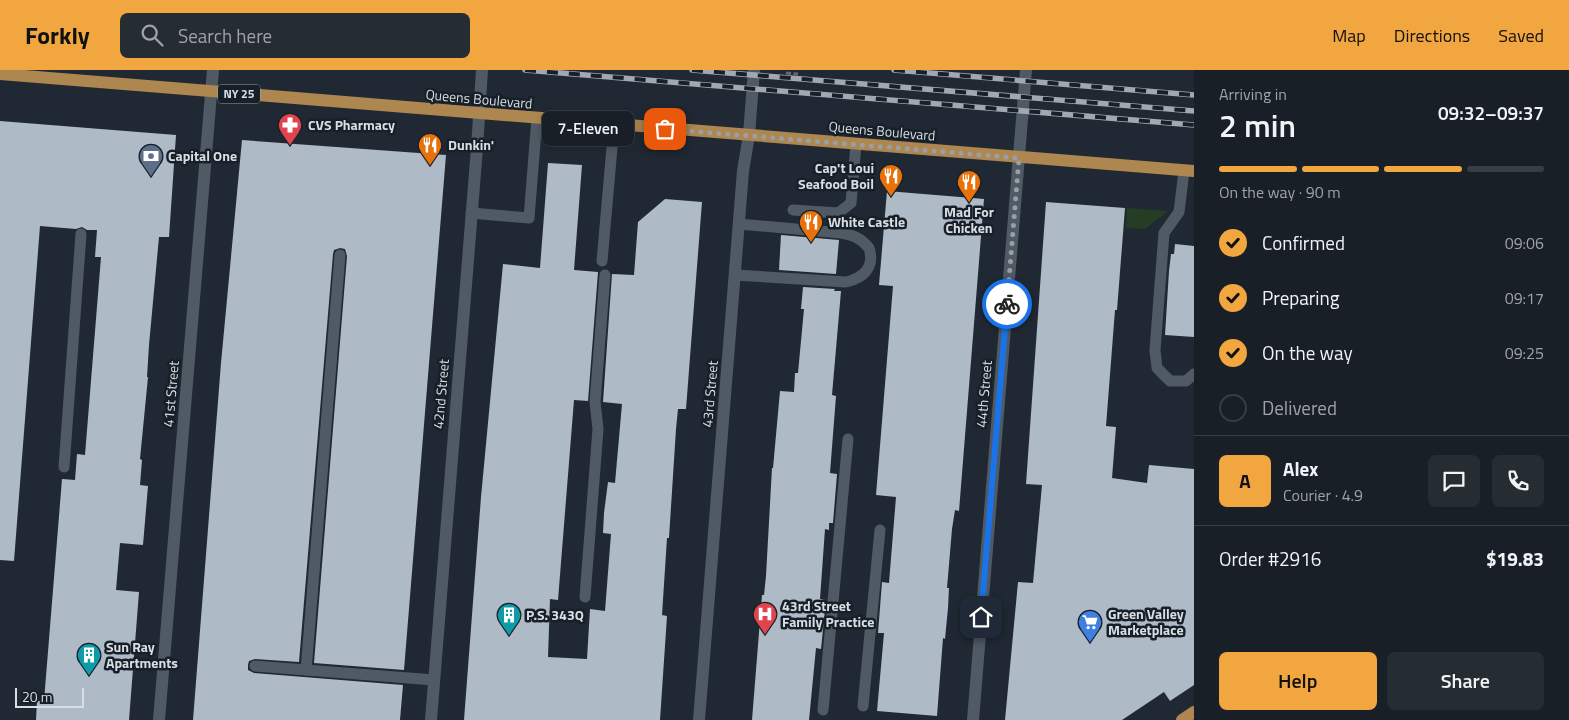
<!DOCTYPE html>
<meta charset="utf-8">
<style>
:root{--surface:#181f26;--page:#252c32;--text:#f1f3f6;--muted:#9fa2a7;--line:#363d43;--accent:#f1a63f}
body{margin:0;font-family:"Titillium Web",sans-serif;background:var(--page);color:var(--text);height:100vh;display:flex;flex-direction:column;font-size:19px;white-space:nowrap}
*{box-sizing:border-box;margin:0}
p{font-size:16px;color:var(--muted)}
.icon{flex:none;width:28px;height:28px;fill:none;stroke:currentColor;stroke-width:2;stroke-linecap:round;stroke-linejoin:round}
.map{position:relative;flex:1;overflow:hidden}
.sheet{display:flex;flex-direction:column;background:var(--surface);width:375px}
.sheet>*{flex:none}
.scale{position:absolute;left:15px;bottom:12px;width:69px;box-sizing:border-box;padding-left:5px;border:2px solid #d8dee4;border-top:0;font-size:14px;line-height:18px;white-space:nowrap;color:#d8dee4;-webkit-text-stroke:4px #172028;paint-order:stroke}
.pin{position:absolute;display:grid;place-items:center;width:42px;height:42px;color:#fff;margin:-21px;border-radius:10px;box-shadow:0 2px 8px #0006}
.courier{position:absolute;display:grid;place-items:center;width:50px;height:50px;margin:-25px;border:4px solid #1a73e8;border-radius:50%;background:#fff;color:#222;box-shadow:0 1px 6px #0007}
.bubble{position:absolute;height:35px;border-radius:8px;background:var(--surface);box-shadow:0 2px 8px #0003,0 0 0 1px var(--line);font-size:16px;font-weight:600;line-height:35px;text-align:center}
.headline em{font-style:normal;font-weight:600}
.headline div{display:flex;flex-direction:column-reverse}
.headline{display:flex;align-items:center;justify-content:space-between;height:85px;padding:0 25px}
h1{font-size:32px;font-weight:600;line-height:38px}
.bar{display:grid;grid-template-columns:repeat(4,1fr);gap:8px 5px;align-content:center;height:60px;padding:0 25px}
.bar i{height:6px;border-radius:4px;background:var(--line)}
.bar .on{background:var(--accent)}
.bar p{grid-column:span 4}
.line{display:flex;align-items:center;gap:12px;padding:0 25px;border-top:1px solid var(--line)}
.line div{flex:1}
.round{display:grid;place-items:center;flex:none;width:52px;height:52px;border-radius:8px;background:var(--page)}
ol{padding:0 25px;list-style:none}
li{display:flex;align-items:center;gap:15px;height:55px}
li p{margin-inline-start:auto}
li .icon{padding:5px;border-radius:50%;background:var(--accent);color:#111;stroke-width:4}
li:last-child{color:var(--muted)}
li i{width:28px;height:28px;border:2px solid var(--line);border-radius:50%}
.button{display:flex;gap:10px;margin-top:auto;padding:10px 25px}
.button a{flex:1;height:58px;border-radius:8px;background:var(--accent);color:#111;font-size:20px;font-weight:600;line-height:58px;text-align:center}
.button a+a{background:var(--page);color:var(--text)}
header{display:flex;align-items:center;gap:30px;box-sizing:border-box;height:70px;padding:0 25px;background:var(--accent);color:#111}
header strong{font-size:24px}
nav{display:flex;gap:28px;margin-inline-start:auto;font-size:18px}
.search{width:350px;height:45px;background:var(--page);display:flex;align-items:center;gap:12px;box-sizing:border-box;padding:0 18px;border-radius:8px;color:var(--muted);font-size:19px}
main{display:flex;flex:1;min-height:0}
.map>svg:first-child{display:block}
</style>
<header>
<strong>Forkly</strong>
<div class="search"><svg class="icon" aria-label="search" viewBox="0 0 24 24"><circle cx="10" cy="10" r="6"/><path d="M15 15l6 6"/></svg>Search here</div>
<nav><a>Map</a><a>Directions</a><a>Saved</a></nav>
</header>
<main>
<div class="map">
<svg width="1194" height="650" viewBox="0 0 1194 650">
<rect width="100%" height="100%" fill="#202933"/>
<!-- green -->
<polygon fill="#253d25" points="1127,138 1168,141 1145,159 1126,158"/>
<!-- building -->
<g fill="#aebac6">
<polygon points="0,51 176,65 169,167 159,167 149,275 147,307 148,307 140,389 142,390 140,415 148,416 143,475 120,473 116,520 139,522 129,650 36,650 37,631 44,631 62,409 75,410 77,384 85,385 101,187 95,187 97,160 87,160 82,157 76,159 40,156 14,491 0,490"/>
<polygon points="242,70 446,85 404,600 314,593 347,186 345,179 340,178 334,180 333,184 299,592 255,589 249,591 248,595 248,600 254,603 403,615 400,650 193,650 221,293"/>
<polygon points="548,93 582,95 574,200 598,202 588,331 574,330 558,530 550,529 548,587 587,589 590,539 605,541 611,464 603,463 604,443 608,412 615,413 622,334 603,332 612,204 634,205 638,152 665,129 702,132 686,339 678,339 676,359 669,468 667,468 662,545 667,546 660,650 464,650 481,427 503,194 540,198"/>
<polygon points="887,121 984,129 959,441 955,440 952,459 947,518 949,518 948,538 945,569 943,568 937,646 877,641 884,563 878,563 882,512 889,513 896,427 876,425 893,216 879,215"/>
<polygon points="1046,132 1125,138 1117,240 1115,240 1106,356 1116,357 1112,408 1147,413 1149,395 1194,399 1194,615 1170,631 1164,622 1122,650 1005,650 1018,512 1033,513 1042,415 1026,414"/>
<polygon points="781,165 839,170 836,204 779,200"/>
<polygon points="1175,174 1194,176 1194,267 1165,265 1169,201 1171,184 1174,184"/>
<polygon points="803,217 835,219 834,221 841,221 832,325 836,326 830,403 837,404 833,453 829,453 829,460 825,459 820,529 826,530 821,579 816,578 809,650 752,650 762,525 764,525 766,506 772,398 773,398 780,321 794,322 795,303 798,303 804,239 801,239"/>
</g>
<g fill="none" stroke-linecap="round" stroke-linejoin="round">
<!-- path -->
<polyline stroke="#636b74" stroke-width="3" stroke-dasharray="5 2.5" stroke-linecap="butt" points="786,3 798,4"/>
<!-- service -->
<g stroke="#505a65" stroke-width="11">
<polyline points="1184,101 1179,142 1164,163 1155,280 1157,298 1170,311 1186,311 1194,304"/>
<polyline points="793,140 838,143 851,133 856,74"/>
<polyline points="471,143 529,148 537,48"/>
<polyline points="602,191 614,55"/>
<path d="M735,205l111,7c18,-4 29,-15 23,-34 -8,-10 -16,-13 -28,-15l-102,-9"/>
<polyline points="64,397 81,164"/>
<polyline points="585,527 598,359 595,332 605,205"/>
<polyline points="255,596 434,610"/>
<polyline points="306,600 340,185"/>
<polyline points="863,636 880,460"/>
<polyline points="823,640 848,369"/>
</g>
<!-- minor -->
<g stroke="#505a65" stroke-width="12">
<polyline points="159,650 213,0"/>
<polyline points="431,650 477,78 482,0"/>
<polyline points="699,650 743,101 749,65 754,0"/>
<polyline points="973,650 1026,0"/>
</g>
<!-- primary -->
<g stroke="#ae864f" stroke-width="12">
<polyline points="0,4 1194,101"/>
<polyline points="1182,650 1194,642"/>
</g>
<!-- rail casing -->
<g stroke="#a1a8b0" stroke-width="5.5">
<g id="rail">
<polyline points="525,0 1194,55"/>
<polyline points="692,0 1194,41"/>
<polyline points="894,0 1194,25"/>
</g>
</g>
<!-- rail -->
<use href="#rail" stroke="#172028" stroke-width="4" stroke-dasharray="11" stroke-linecap="butt"/>
</g>
<g fill="none" stroke-linecap="round" stroke-linejoin="round">
<!-- done -->
<polyline stroke="#989fa6" stroke-width="5" stroke-dasharray="0 9" points="665,59 1019,88 1007,234"/>
<!-- route -->
<polyline stroke="#1a73e8" stroke-width="6" points="981,547 1007,234"/>
</g>
<!-- icons -->
<defs>
<g id="pharmacy-pin" transform="scale(1.25)"><path d="M0 17L-7.5 6A9.5 9.5 0 1 1 7.5 6Z" fill="#e0444e" stroke="#172028"/><path d="M-2-6h4v4h4v4h-4v4h-4v-4h-4v-4h4Z" fill="#fff"/></g>
<g id="restaurant-pin" transform="scale(1.25)"><path d="M0 17L-7.5 6A9.5 9.5 0 1 1 7.5 6Z" fill="#e8710a" stroke="#172028"/><path d="M-5-6h1v4h1v-4h1v4h1v-4h1v5L-1.5 .5V6h-2V.5L-5-1ZM5-6V6H3V1.5H1.5Q1.5-4 5-6Z" fill="#fff"/></g>
<g id="bank-pin" transform="scale(1.25)"><path d="M0 17L-7.5 6A9.5 9.5 0 1 1 7.5 6Z" fill="#5c6f8a" stroke="#172028"/><path d="M-6-4H6V4H-6ZM0-2.3a2.3 2.3 0 1 0 0 4.6a2.3 2.3 0 1 0 0-4.6Z" fill="#fff"/></g>
<g id="hospital-pin" transform="scale(1.25)"><path d="M0 17L-7.5 6A9.5 9.5 0 1 1 7.5 6Z" fill="#e0444e" stroke="#172028"/><path d="M-5-5h3v3.5h4V-5h3V5h-3V1.5h-4V5h-3Z" fill="#fff"/></g>
<g id="building-pin" transform="scale(1.25)"><path d="M0 17L-7.5 6A9.5 9.5 0 1 1 7.5 6Z" fill="#0f9aa8" stroke="#172028"/><path d="M-4-6H4V6H1V3H-1V6H-4ZM-2.5-4.3h1.7v1.8h-1.7ZM.8-4.3h1.7v1.8H.8ZM-2.5-1h1.7V.8h-1.7ZM.8-1h1.7V.8H.8Z" fill="#fff"/></g>
<g id="supermarket-pin" transform="scale(1.25)"><path d="M0 17L-7.5 6A9.5 9.5 0 1 1 7.5 6Z" fill="#3f7fe0" stroke="#172028"/><path d="M-6-5.5h2.5l.6 2H6L4.5 2H-2.5L-4.4-4H-6ZM-1.5 3.2a1.3 1.3 0 1 0 .1 0ZM3 3.2a1.3 1.3 0 1 0 .1 0Z" fill="#fff"/></g>
</defs>
<g fill-rule="evenodd">
<use href="#pharmacy-pin" x="290" y="55"/>
<use href="#restaurant-pin" x="430" y="75"/>
<use href="#bank-pin" x="151" y="86"/>
<use href="#restaurant-pin" x="891" y="106"/>
<use href="#restaurant-pin" x="969" y="112"/>
<use href="#restaurant-pin" x="811" y="152"/>
<use href="#hospital-pin" x="765" y="544"/>
<use href="#building-pin" x="509" y="545"/>
<use href="#supermarket-pin" x="1090" y="552"/>
<use href="#building-pin" x="89" y="585"/>
</g>
<g text-anchor="middle" stroke-width="5" stroke-linejoin="round" paint-order="stroke">
<!-- shield labels -->
<rect fill="#172028" stroke="#9ea5ac" stroke-width="1" x="218" y="14.5" width="42" height="19" rx="4"/>
<g font-size="12" font-weight="bold" fill="#d8dee4">
<text x="239" y="28">NY 25</text>
</g>
<!-- street labels -->
<g font-size="14" fill="#d8dee4" stroke="#172028">
<text transform="translate(479 29) rotate(5)" y="5">Queens Boulevard</text>
<text transform="translate(882 61) rotate(5)" y="5">Queens Boulevard</text>
<text transform="translate(171 324) rotate(-85)" y="5">41st Street</text>
<text transform="translate(441 324) rotate(-85)" y="5">42nd Street</text>
<text transform="translate(710 324) rotate(-85)" y="5">43rd Street</text>
<text transform="translate(984 324) rotate(-85)" y="5">44th Street</text>
</g>
<!-- poi labels -->
<g font-size="14" font-weight="bold" fill="#d8dee4" stroke="#172028" text-anchor="start">
<text x="308" y="60">CVS Pharmacy</text>
<text x="448" y="80">Dunkin'</text>
<text x="168" y="91">Capital One</text>
<text x="874" y="103" text-anchor="end">Cap't Loui<tspan x="874" dy="16">Seafood Boil</tspan></text>
<text x="969" y="147" text-anchor="middle">Mad For<tspan x="969" dy="16">Chicken</tspan></text>
<text x="828" y="157">White Castle</text>
<text x="782" y="541">43rd Street<tspan x="782" dy="16">Family Practice</tspan></text>
<text x="1108" y="549">Green Valley<tspan x="1108" dy="16">Marketplace</tspan></text>
<text x="526" y="550">P.S. 343Q</text>
<text x="106" y="582">Sun Ray<tspan x="106" dy="16">Apartments</tspan></text>
</g>
</g>
</svg>
<div class="scale">20 m</div>
<div class="pin" style="left:665px;top:59px;background:#ea580c"><svg class="icon" aria-label="bag" viewBox="0 0 24 24"><path d="M5 8h14l-1 12H6zM9 8a3 3 0 0 1 6 0"/></svg></div>
<div class="pin" style="left:981px;top:547px;background:#1f2937"><svg class="icon" aria-label="home" viewBox="0 0 24 24"><path d="M3 11l9-7 9 7M6 9v11h12V9"/></svg></div>
<div class="courier" style="left:1007px;top:234px"><svg class="icon" aria-label="bike" viewBox="0 0 24 24"><circle cx="6" cy="16" r="4"/><circle cx="18" cy="16" r="4"/><path d="M6 16l4-8h5l3 8M10 8l3 8H6M13 5h3"/></svg></div>
<div class="bubble" style="left:542px;top:41px;width:92px">7-Eleven</div>
</div>
<section class="sheet">
<div class="headline"><div><h1>2 min</h1><p>Arriving in</p></div><em>09:32–09:37</em></div>
<div class="bar"><i class="on"></i><i class="on"></i><i class="on"></i><i></i><p>On the way · 90 m</p></div>
<ol>
<li><svg class="icon" aria-label="check" viewBox="0 0 24 24"><path d="M5 12l5 5 9-10"/></svg>Confirmed<p>09:06</p></li>
<li><svg class="icon" aria-label="check" viewBox="0 0 24 24"><path d="M5 12l5 5 9-10"/></svg>Preparing<p>09:17</p></li>
<li><svg class="icon" aria-label="check" viewBox="0 0 24 24"><path d="M5 12l5 5 9-10"/></svg>On the way<p>09:25</p></li>
<li><i></i>Delivered</li>
</ol>
<div class="line" style="height:90px"><b class="round" style="background:var(--accent);color:#111">A</b><div><b>Alex</b><p>Courier · 4.9</p></div><a class="round"><svg class="icon" aria-label="chat" viewBox="0 0 24 24"><path d="M4 5h16v11H9l-5 4z"/></svg></a><a class="round"><svg class="icon" aria-label="phone" viewBox="0 0 24 24"><path d="M5 4h4l2 5-3 2q2 4 5 5l2-3 5 2v4C11 20 4 13 5 4z"/></svg></a></div>
<div class="line" style="height:65px"><div>Order #2916</div><b>$19.83</b></div>
<div class="button"><a>Help</a><a>Share</a></div>
</section>
</main>
